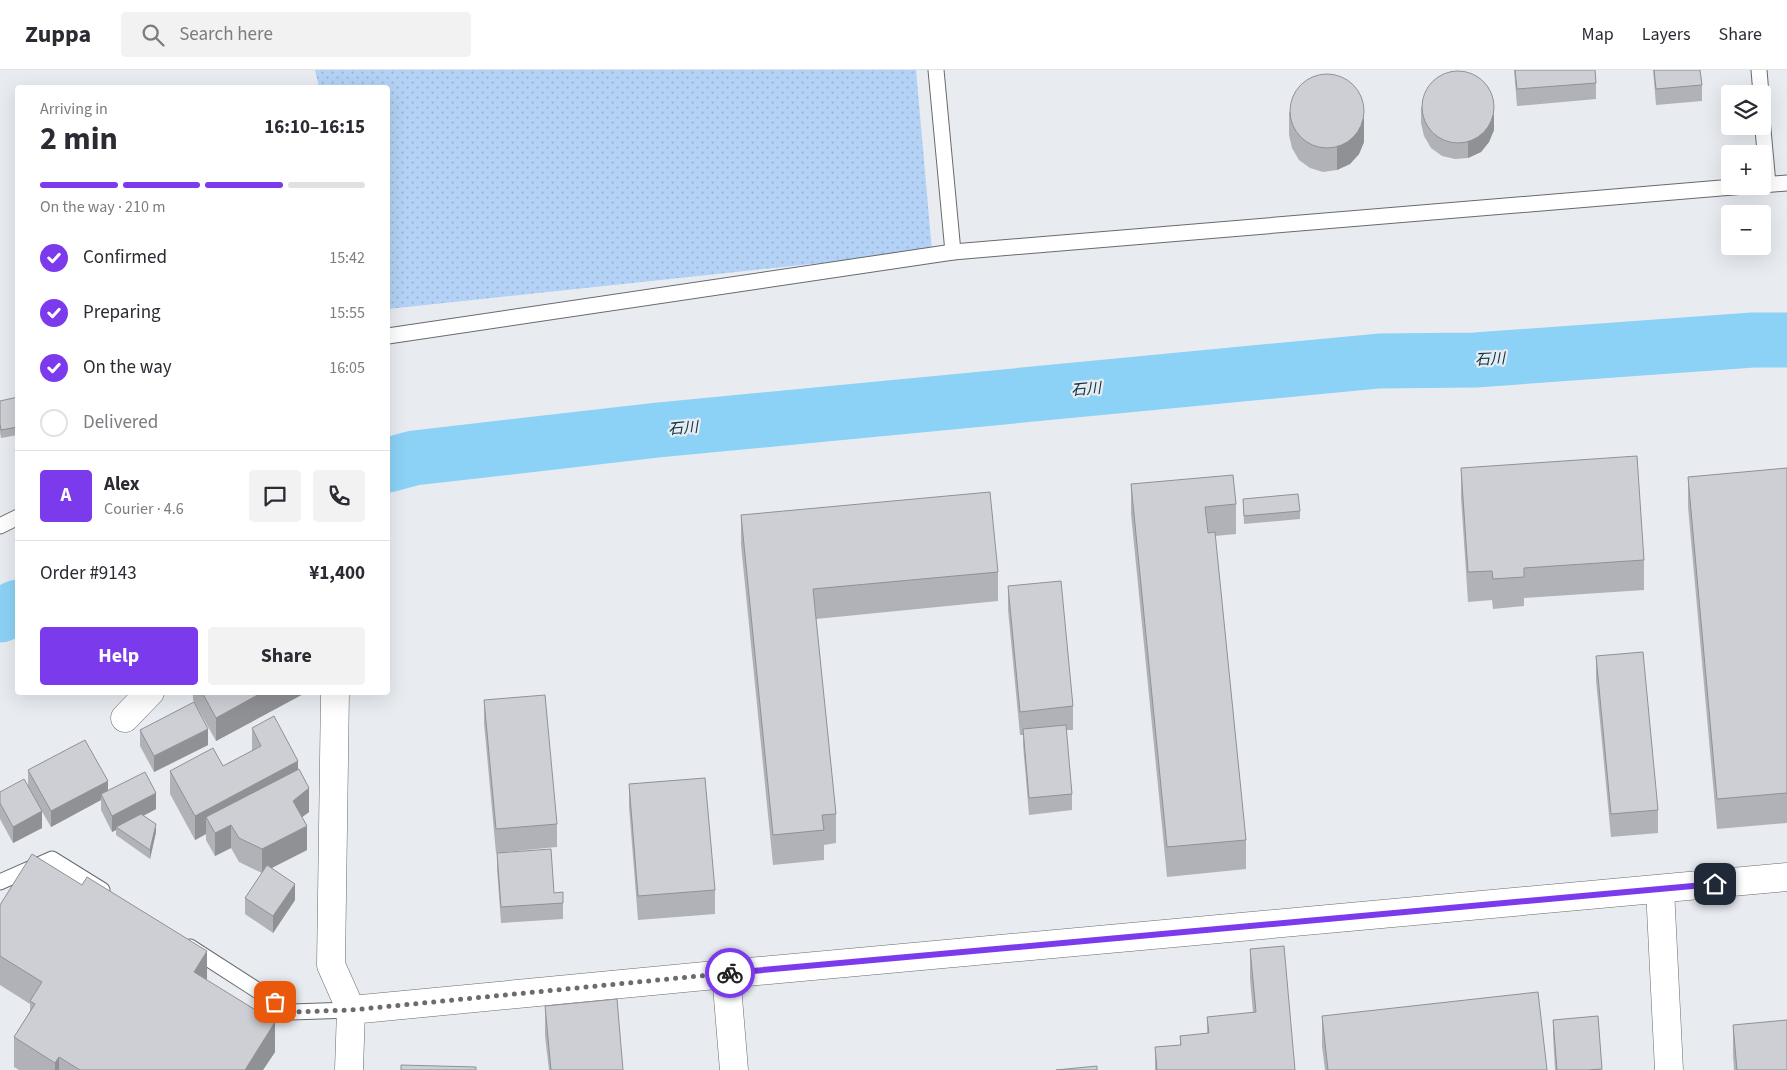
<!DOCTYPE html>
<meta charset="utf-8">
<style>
:root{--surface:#fff;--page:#f2f2f3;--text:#2b2b33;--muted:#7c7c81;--line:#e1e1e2;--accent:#7c3aed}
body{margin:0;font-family:"Source Sans 3","Noto Sans JP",sans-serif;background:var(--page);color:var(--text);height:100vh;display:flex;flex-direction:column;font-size:19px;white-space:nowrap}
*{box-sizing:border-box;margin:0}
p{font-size:16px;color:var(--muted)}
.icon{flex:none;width:28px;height:28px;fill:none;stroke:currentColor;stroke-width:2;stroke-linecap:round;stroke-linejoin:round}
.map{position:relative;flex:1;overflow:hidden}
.sheet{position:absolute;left:15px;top:15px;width:375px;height:610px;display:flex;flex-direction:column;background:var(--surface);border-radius:5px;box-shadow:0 5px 20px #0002}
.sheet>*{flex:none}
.buttons{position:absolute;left:1721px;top:15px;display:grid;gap:10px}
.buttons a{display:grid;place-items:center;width:50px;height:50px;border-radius:5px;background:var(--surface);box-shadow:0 5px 20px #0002;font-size:25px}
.pin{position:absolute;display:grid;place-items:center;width:42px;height:42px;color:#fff;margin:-21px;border-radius:10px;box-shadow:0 2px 8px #0006}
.courier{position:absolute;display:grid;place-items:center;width:50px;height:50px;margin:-25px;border:4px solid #7c3aed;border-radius:50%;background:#fff;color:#222;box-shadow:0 1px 6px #0007}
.head em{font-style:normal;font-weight:700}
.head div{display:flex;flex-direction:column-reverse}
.head{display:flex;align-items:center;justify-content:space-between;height:85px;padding:0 25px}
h1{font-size:32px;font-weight:700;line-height:38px}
.bar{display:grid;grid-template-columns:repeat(4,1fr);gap:8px 5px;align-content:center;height:60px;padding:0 25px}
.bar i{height:6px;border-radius:4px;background:var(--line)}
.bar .selected{background:var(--accent)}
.bar p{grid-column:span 4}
.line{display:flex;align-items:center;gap:12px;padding:0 25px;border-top:1px solid var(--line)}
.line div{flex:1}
.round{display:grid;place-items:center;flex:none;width:52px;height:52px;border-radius:5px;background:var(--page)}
ol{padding:0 25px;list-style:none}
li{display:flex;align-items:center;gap:15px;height:55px}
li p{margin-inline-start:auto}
li .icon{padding:5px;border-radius:50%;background:var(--accent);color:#fff;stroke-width:4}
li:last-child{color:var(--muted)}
li i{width:28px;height:28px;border:2px solid var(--line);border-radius:50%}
.button{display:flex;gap:10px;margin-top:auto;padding:10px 25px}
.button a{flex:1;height:58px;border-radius:5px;background:var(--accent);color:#fff;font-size:20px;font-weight:700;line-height:58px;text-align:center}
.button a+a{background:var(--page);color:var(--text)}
header{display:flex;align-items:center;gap:30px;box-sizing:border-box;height:70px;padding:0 25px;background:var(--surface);border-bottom:1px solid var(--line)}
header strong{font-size:24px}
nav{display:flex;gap:28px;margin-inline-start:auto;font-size:18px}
.search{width:350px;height:45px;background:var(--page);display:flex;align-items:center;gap:12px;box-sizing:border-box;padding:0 18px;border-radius:5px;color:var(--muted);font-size:19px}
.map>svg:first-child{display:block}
</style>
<header>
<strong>Zuppa</strong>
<div class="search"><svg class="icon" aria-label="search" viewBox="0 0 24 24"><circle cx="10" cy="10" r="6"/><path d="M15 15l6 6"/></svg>Search here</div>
<nav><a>Map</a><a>Layers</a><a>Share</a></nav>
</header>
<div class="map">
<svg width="1787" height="1000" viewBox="0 0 1787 1000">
<defs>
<pattern id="grass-dots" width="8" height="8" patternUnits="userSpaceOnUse" patternTransform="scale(1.25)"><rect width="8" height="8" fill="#b3d2f5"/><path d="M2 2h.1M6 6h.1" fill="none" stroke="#9ab4d2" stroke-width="1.8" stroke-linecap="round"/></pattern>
</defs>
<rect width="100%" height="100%" fill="#e8ecf1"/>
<!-- grass -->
<polygon fill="url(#grass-dots)" points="315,0 916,0 932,181 388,239 388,18 319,17"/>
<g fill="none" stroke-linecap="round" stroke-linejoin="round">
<!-- river -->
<g stroke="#8cd2f6" stroke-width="55">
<polyline points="388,395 414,388 658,360 1379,291 1475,290 1753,270 1787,270"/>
<polyline points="0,545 18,537"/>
</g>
<!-- lane casing -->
<g stroke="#676a6e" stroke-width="17">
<g id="lane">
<polyline points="936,0 953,182"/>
<polyline points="1759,0 1761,24"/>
<polyline points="1762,49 1768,114"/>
<polyline points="1762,115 1787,113"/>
<polyline points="388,266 953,182 1745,116"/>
<polyline points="0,456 18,447"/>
<polyline points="0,812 52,789 102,820"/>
<polyline points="190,877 291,942 351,940"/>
</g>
</g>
<!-- street casing -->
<g stroke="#676a6e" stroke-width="29">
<g id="street">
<polyline points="335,622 331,895 351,940"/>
<polyline points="125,648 150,622"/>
<polyline points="726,904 734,1000"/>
</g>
</g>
<!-- secondary casing -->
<g stroke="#676a6e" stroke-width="29">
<g id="secondary">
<polyline points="1660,819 1669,1000"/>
<polyline points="349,1000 351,940 726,904 1787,807"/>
</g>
</g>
<!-- lane -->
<use href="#lane" stroke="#fff" stroke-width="15"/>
<!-- street -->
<use href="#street" stroke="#fff" stroke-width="28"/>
<!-- secondary -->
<use href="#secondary" stroke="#fff" stroke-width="28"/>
</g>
<!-- wall -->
<g fill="#b1b2b7">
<polygon points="1514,0 1595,0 1596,13 1596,29 1517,36"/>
<polygon points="1653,0 1700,0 1702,15 1702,31 1656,35"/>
<polygon points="1421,37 1494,60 1489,72 1481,82 1468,88 1455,89 1442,86 1431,78 1424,66 1421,53"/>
<polygon points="1289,42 1364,72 1359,84 1350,94 1337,100 1323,102 1310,98 1299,90 1292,78 1289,65"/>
<polygon points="18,327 18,365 1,368 0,362 0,331"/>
<polygon points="1461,398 1644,490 1644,520 1524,528 1524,536 1493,539 1492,530 1468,532 1461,428"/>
<polygon points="1787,398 1787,753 1717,759 1688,437 1688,407"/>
<polygon points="1131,414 1236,434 1236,464 1215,466 1246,770 1246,799 1167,807 1131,444"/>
<polygon points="1243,429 1300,441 1300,449 1244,454"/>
<polygon points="741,445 998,502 998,531 816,549 836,744 836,773 824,775 824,790 773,795 741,475"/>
<polygon points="1008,516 1073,636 1073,660 1066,660 1072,724 1072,740 1029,745 1023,675 1023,665 1020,665 1008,540"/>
<polygon points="1596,586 1658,740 1658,763 1611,767 1596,610"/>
<polygon points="193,622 307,622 216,671 193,630"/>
<polygon points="484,630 557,754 557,777 496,783 484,653"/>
<polygon points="252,658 298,699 309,742 302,747 307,780 271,798 295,830 273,863 245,844 245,828 262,803 239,792 231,778 215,786 206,770 206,764 195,770 170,724 170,701 223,696 252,681"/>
<polygon points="140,660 208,675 154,702 140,676"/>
<polygon points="28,700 108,721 156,739 143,746 156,762 150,789 116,765 116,760 112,762 101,740 101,730 51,757 34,728 42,758 13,773 0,749 0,722 28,716"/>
<polygon points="629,714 715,820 715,844 638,850 629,737"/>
<polygon points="497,783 554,823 563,833 563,849 501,853 497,799"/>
<polygon points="0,835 207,910 275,982 263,1000 19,1000 14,997 14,967 30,941 30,934 0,915"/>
<polygon points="1250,879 1295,1000 1155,1000 1155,977 1180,975 1180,966 1207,963 1207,947 1253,943 1250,909"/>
<polygon points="545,936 623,1000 549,1000 545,966"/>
<polygon points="1322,946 1547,1000 1325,1000 1322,976"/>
<polygon points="1598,946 1602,1000 1555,1000 1553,966 1553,950"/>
<polygon points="1733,955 1787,1000 1734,1000 1733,985"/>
</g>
<!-- shaded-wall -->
<g fill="#909195">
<polygon points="1494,44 1494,60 1489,72 1481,82 1468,88 1468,72"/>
<polygon points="1364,48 1364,72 1359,84 1350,94 1337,100 1337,77"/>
<polygon points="263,622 307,622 216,671 216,648"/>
<polygon points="208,659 208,675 154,702 154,686"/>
<polygon points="298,691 298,715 206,747 206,764 195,770 195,746"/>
<polygon points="108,711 108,727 101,724 101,730 51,757 51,741"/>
<polygon points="309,718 309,742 293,754 293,731"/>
<polygon points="156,723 156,739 118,759 116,757 116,760 112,762 112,746"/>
<polygon points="42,741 42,758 13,773 13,757"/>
<polygon points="156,754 156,762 150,789 150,780"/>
<polygon points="231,755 231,778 215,786 215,763"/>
<polygon points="307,756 307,780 262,803 262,779"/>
<polygon points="295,814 295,830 273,863 273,846"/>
<polygon points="207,881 207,911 194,902"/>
<polygon points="275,952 275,982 263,1000 245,1000"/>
<polygon points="59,987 59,1000 55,1000 55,993"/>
</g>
<!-- building -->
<g fill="#cecfd5" stroke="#909195">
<polygon points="1515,0 1595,0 1596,13 1517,19"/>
<polygon points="1654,0 1700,0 1702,15 1656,19"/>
<circle cx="1458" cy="37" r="36"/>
<circle cx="1327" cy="41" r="37"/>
<polygon points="18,327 18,357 1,360 0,354 0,331"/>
<polygon points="1637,386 1644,490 1524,498 1524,507 1493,509 1492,501 1468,502 1461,398"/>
<polygon points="1787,398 1787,723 1717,729 1688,407"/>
<polygon points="1233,405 1236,434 1205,437 1208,463 1215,462 1246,770 1167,777 1131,414"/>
<polygon points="990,422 998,502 813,519 836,744 822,745 824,760 773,765 741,445"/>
<polygon points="1298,424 1300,441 1244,446 1243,429"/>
<polygon points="1061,511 1073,636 1020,642 1008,516"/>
<polygon points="1643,582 1658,740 1611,744 1596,586"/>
<polygon points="202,622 263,622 216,648"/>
<polygon points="545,625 557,754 496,759 484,630"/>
<polygon points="194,632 208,659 154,686 140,660"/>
<polygon points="274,646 298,691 195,746 170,701 213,678 223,696 261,676 252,658"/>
<polygon points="1066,655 1072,724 1029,728 1023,659"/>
<polygon points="85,670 108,711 51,741 28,700"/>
<polygon points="299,699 309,718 293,731 307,756 262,779 239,768 231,755 215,763 206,747"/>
<polygon points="145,702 156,723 112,746 101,724"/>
<polygon points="705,708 715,820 638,826 629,714"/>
<polygon points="24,709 42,741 13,757 0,733 0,722"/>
<polygon points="141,744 156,754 150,780 116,757"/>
<polygon points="551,779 554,823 563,822 563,833 501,837 497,783"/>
<polygon points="32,784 82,815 87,807 207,881 194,902 275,952 245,1000 80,1000 59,987 55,993 14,967 35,934 30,931 42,912 0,886 0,835"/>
<polygon points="267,795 295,814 273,846 245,828"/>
<polygon points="1284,876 1295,1000 1157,1000 1155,977 1181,975 1180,966 1209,963 1207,947 1256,942 1250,879"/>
<polygon points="1538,922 1547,1000 1328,1000 1322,946"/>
<polygon points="617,929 623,1000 551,1000 545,936"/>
<polygon points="1598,946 1602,999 1588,1000 1557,1000 1553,950"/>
<polygon points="1787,950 1787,1000 1737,1000 1733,955"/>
<polygon points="401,995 476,997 476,1000 401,1000"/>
<polygon points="1097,996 1097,1000 1056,1000"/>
</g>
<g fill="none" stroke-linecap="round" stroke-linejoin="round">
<!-- done -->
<polyline stroke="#696b6e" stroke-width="5" stroke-dasharray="0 9" points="275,932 291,942 351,940 730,903"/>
<!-- route -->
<polyline stroke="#7c3aed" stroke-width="6" points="730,903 1715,814"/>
</g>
<g text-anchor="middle" stroke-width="4.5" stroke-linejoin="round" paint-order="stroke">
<!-- water labels -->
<g font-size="15" font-style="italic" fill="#083245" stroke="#e8ecf1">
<text transform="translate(1490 289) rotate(-3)" y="5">石川</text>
<text transform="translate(1086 319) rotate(-5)" y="5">石川</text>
<text transform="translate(683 358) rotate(-5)" y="5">石川</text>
</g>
</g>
</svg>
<div class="buttons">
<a><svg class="icon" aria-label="layers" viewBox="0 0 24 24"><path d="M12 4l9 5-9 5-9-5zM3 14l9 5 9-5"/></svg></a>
<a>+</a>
<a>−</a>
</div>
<div class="pin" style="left:275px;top:932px;background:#ea580c"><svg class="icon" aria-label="bag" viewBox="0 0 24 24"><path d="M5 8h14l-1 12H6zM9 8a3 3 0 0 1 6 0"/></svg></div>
<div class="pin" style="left:1715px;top:814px;background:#1f2937"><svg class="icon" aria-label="home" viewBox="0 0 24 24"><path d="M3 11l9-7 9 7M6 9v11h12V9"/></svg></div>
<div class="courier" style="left:730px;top:903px"><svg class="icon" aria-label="bike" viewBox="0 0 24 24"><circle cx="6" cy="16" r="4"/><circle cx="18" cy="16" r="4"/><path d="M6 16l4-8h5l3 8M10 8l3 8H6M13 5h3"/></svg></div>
<section class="sheet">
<div class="head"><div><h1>2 min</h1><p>Arriving in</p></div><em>16:10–16:15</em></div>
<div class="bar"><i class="selected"></i><i class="selected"></i><i class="selected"></i><i></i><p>On the way · 210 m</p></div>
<ol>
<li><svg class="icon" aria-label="check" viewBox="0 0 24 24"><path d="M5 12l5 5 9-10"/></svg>Confirmed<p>15:42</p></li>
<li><svg class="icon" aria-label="check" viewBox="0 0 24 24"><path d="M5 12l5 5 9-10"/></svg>Preparing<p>15:55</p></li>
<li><svg class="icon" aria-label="check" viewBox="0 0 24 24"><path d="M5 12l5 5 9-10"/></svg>On the way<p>16:05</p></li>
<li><i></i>Delivered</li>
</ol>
<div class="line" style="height:90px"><b class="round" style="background:var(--accent);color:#fff">A</b><div><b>Alex</b><p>Courier · 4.6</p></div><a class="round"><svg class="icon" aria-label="chat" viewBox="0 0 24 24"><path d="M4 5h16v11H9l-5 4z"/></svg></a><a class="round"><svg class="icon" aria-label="phone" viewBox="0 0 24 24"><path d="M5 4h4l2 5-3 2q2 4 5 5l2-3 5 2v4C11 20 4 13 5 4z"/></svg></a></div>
<div class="line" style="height:65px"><div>Order #9143</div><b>¥1,400</b></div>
<div class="button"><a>Help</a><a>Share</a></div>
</section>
</div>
